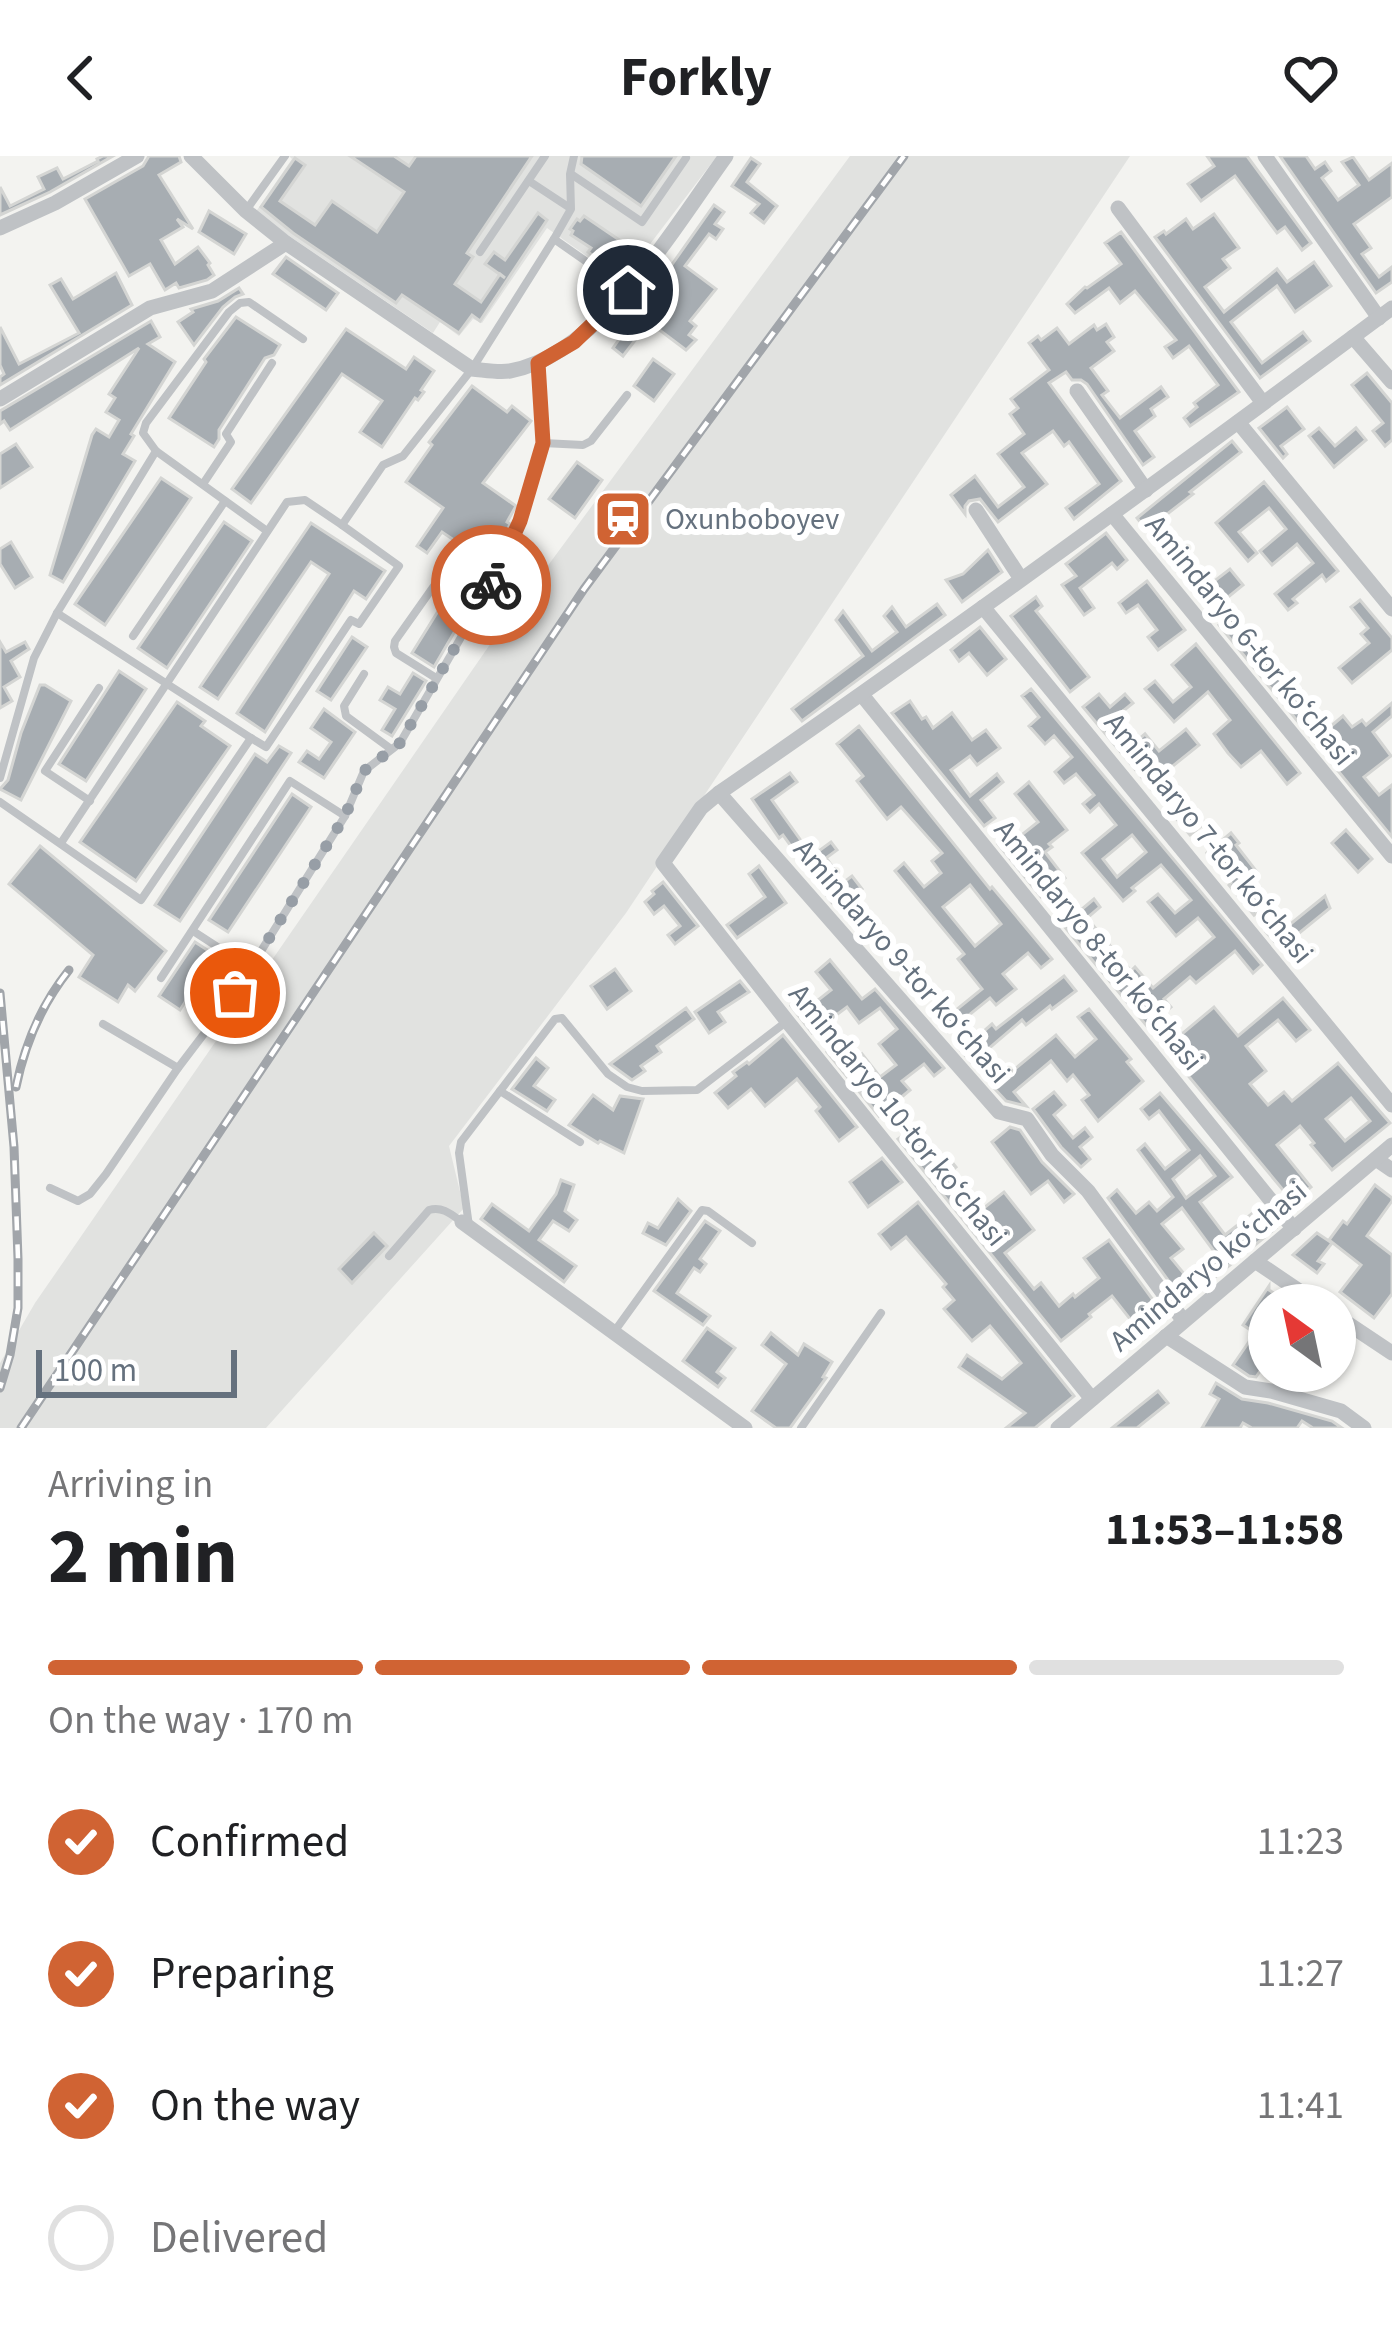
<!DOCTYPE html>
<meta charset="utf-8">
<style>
:root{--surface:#fff;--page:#f6f6f6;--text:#202124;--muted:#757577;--line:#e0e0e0;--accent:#d06333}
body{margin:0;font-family:"Source Sans 3",sans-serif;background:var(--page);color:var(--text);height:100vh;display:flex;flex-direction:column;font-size:45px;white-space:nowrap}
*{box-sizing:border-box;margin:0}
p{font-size:39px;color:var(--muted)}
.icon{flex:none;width:66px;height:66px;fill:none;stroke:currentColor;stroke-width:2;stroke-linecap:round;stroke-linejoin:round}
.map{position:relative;height:1272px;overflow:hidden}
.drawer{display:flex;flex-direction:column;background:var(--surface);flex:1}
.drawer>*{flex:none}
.needle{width:78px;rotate:327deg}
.buttons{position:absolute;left:1248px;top:1128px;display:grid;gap:24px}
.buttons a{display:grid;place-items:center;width:108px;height:108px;border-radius:50%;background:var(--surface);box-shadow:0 3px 9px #0004;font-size:60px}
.scale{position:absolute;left:36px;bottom:30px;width:201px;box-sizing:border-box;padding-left:12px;border:6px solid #65717e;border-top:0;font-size:33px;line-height:42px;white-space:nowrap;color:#65717e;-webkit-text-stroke:9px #fff;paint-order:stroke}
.pin{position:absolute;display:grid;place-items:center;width:102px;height:102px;color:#fff;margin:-51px;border:6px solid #fff;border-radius:50%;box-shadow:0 3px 12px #0007}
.courier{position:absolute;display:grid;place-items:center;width:120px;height:120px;margin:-60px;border:9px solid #d06333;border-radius:50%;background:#fff;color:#222;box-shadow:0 3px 15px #0007}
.head em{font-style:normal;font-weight:700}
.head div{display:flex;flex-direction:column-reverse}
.head{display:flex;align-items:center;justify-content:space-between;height:204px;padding:0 48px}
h1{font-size:78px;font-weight:700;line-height:90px}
.bar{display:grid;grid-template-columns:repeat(4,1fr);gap:18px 12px;align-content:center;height:144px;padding:0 48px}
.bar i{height:15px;border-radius:9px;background:var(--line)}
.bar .active{background:var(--accent)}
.bar p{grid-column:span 4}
ol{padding:0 48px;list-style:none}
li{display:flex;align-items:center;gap:36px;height:132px}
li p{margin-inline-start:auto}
li .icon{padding:12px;border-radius:50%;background:var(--accent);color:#fff;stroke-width:4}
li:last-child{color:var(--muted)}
li i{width:66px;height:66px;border:6px solid var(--line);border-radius:50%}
header{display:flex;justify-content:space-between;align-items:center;height:156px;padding:0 48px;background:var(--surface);font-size:54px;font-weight:700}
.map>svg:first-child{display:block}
</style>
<header><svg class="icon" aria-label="back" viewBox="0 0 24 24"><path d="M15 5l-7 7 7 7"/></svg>Forkly<svg class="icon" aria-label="heart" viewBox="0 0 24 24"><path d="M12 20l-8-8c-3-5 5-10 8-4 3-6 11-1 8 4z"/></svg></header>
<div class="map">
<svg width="1392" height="1272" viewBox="0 0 1392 1272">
<rect width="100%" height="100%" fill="#f3f3f0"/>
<!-- built -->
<g fill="#e1e2e0">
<polygon points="289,0 717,0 622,125 547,72 482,167 473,163 459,180 440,166 433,177 255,57 292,3"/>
<polygon points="850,0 1130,0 626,757 449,990 464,1052 266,1272 0,1272 0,1207 35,1147 493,484"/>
</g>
<!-- building -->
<g fill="#a7adb2" stroke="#d4d5d3" stroke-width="3" fill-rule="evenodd">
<polygon points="103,0 113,0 50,36 0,59 0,31 10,50 44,33 38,21 57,12 63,23 98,5 97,3"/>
<polygon points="149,0 179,0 181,6 159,19 193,73 177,63 183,71 161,84 175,108 198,91 210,107 208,109 214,119 207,124 179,132 176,127 165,134 150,108 129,120 85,43 143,10"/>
<polygon points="350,0 394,0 409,10 416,0 532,0 467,97 473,101 455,128 481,146 500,118 505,122 485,108 494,96 505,104 538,57 547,64 480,165 472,159 459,177 402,139 396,147 293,77 261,51 295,2 305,9 280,45 315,69 332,45 377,76 404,36"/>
<polygon points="582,0 676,0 641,50 581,8"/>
<polygon points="1207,0 1247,0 1311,87 1302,94 1285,71 1277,77 1235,20 1201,45 1188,28 1214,10"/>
<polygon points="1280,0 1306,0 1315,13 1325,6 1331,15 1322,22 1338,44 1359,29 1342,6 1353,1 1369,24 1392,7 1392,41 1354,68 1371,92 1362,98 1379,121 1392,111 1392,126 1376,137"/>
<polygon points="751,2 760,8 747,26 777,50 764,67 751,57 759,48 732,30"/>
<polygon points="714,49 724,56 715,68 723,73 716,83 709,78 685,110 716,133 690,165 696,170 689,179 696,184 686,194 649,166 623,200 613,192"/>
<polygon points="209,55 246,78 234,98 199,76"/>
<polygon points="1214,58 1239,92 1223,103 1230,112 1205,131 1224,156 1277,113 1287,126 1314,106 1331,130 1295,156 1277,130 1231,166 1262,207 1303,176 1310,185 1260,222 1155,81 1164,75 1166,78 1186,63 1193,73"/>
<polygon points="584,60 637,96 624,115 607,103 604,108 588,96 591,92 571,79 573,75 570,73 577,63 580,65"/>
<polygon points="1121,76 1239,236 1190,270 1184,262 1197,251 1194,247 1218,229 1189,190 1173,202 1165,191 1176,184 1135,135 1120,147 1109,132 1075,157 1067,148 1085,131 1087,132 1121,108 1105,87"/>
<polygon points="286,101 338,137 326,154 273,118"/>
<polygon points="116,117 132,149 0,229 0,221 4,218 0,209 0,171 19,208 79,177 50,129 61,123 73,143"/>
<polygon points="239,132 243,138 235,141 223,151 194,189 178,166 193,156 191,153 218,145"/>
<polygon points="236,161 280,189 274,199 265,202 219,274 219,283 214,291 169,262 206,206 204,203"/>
<polygon points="151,165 160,181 148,188 175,206 131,278 134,280 123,298 135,305 63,426 50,419 92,279 96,273 109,281 119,264 106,256 115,242 109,238 139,192 10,274 4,265 0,268 0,255"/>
<polygon points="1106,168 1114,181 1107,186 1114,195 1091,212 1108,235 1102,239 1120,262 1161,231 1168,241 1151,253 1155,260 1135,275 1154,301 1143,309 1087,228 1081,224 1072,224 1066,216 1049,227 1121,325 1074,363 1066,352 1099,328 1069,286 1064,290 1053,275 1022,297 1047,328 998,366 980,343 969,345 965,350 965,358 951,339 975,320 998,351 1024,331 998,298 1024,278 1010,258 1018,252 1011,243 1049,214 1029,187 1038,180 1041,184 1057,172 1069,188 1094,169 1097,174"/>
<polygon points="346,173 406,213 414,201 434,215 421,234 424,236 418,244 415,242 382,291 360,276 382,245 342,218 251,347 232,333"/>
<polygon points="653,203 674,218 654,245 634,230"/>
<polygon points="1367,217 1392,247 1392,284 1385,290 1373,275 1383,267 1352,229"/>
<polygon points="472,230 507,256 512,250 531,265 483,327 516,350 507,366 510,368 499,392 488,407 442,376 427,397 417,390 443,352 406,326 432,289 429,286"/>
<polygon points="1287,251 1304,273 1281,290 1287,298 1283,302 1259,272"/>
<polygon points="1319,272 1335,290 1356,272 1366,284 1334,311 1309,280"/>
<polygon points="1232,285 1241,296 1190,336 1193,338 1162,362 1212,427 1230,413 1243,429 1211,455 1137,362"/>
<polygon points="16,288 32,311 0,332 0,298"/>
<polygon points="577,306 602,324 575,362 549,343"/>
<polygon points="161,322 191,342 105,469 75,448"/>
<polygon points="1264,326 1338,415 1326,425 1322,419 1293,443 1297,447 1288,454 1275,438 1313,407 1297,388 1272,409 1260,395 1286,373 1269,352 1239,376 1257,397 1248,405 1216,367"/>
<polygon points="224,366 252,385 167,512 138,492"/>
<polygon points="311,367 385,415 366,443 354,435 265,576 237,557 329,418 311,406 218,543 200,531"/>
<polygon points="1106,377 1127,404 1117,413 1112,407 1080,432 1094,452 1084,459 1062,429 1076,420 1066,408"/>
<polygon points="11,386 32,421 15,432 0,408 0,393"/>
<polygon points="988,394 1002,416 962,446 946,424 963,418"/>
<polygon points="463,415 483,427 434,511 412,497"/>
<polygon points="1147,425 1185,474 1158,494 1148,481 1157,474 1138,449 1126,457 1119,447"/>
<polygon points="1036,441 1042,450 1036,455 1089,521 1070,536 1011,460"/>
<polygon points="1360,444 1392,482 1392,494 1352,527 1339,512 1369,487 1361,478 1368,472 1351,451"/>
<polygon points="937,448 945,459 802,565 792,553 863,500 836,464 843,455 872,495 897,476 884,460 892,451 906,471"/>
<polygon points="1229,460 1243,477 1246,475 1304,551 1310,546 1330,571 1343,560 1352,571 1362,564 1366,569 1392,547 1392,560 1373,576 1391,600 1364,621 1379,639 1392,629 1392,681 1219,469"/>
<polygon points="980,471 1006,503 987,519 969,497 959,505 951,494"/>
<polygon points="352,481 367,491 331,544 317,535"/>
<polygon points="0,486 6,496 25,486 29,493 11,505 20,521 4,531 12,545 0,552"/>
<polygon points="1196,488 1300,617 1287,628 1261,595 1241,611 1228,597 1214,578 1230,564 1208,536 1174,566 1145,533 1155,525 1173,546 1191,531 1172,509"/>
<polygon points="119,515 146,533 86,625 59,608"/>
<polygon points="413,517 426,525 392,580 382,574 395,553 380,544 388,531 400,538"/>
<polygon points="40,529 45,529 71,545 21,644 0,633 8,624 21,577"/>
<path d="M1031,533l231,276 -9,8 -18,-22 -39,32 -6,-6 -26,22 7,8 -7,6 18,21 32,-27 24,29 45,-38 27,32 -14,11 -18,-21 -32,26 20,25 -16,13 18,21 16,-13 8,9 46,-38 52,60 -58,47 -21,-25 3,-2 -14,-17 -23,19 34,42 -18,15 -230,-277 31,-26 6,8 -13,11 44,53 4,-4 18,21 61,-51 -16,-19 -22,18 -28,-34 10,-8 17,19 16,-13 -30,-35 -29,23 3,3 -12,10 -41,-48 34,-28 -17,-21 -9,8 -7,-8 11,-9 -18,-21 -12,9 -9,-11 17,-15 -18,-21 -9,8 -16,-18 10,-9 -17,-21zM1132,679l14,17 -29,25 -14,-18zM1351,942l19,23 -25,20 -19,-22z"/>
<polygon points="1099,538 1110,551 1125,538 1133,547 1118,559 1138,584 1145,578 1159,595 1186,573 1199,589 1164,617 1205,667 1190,679 1083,551"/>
<polygon points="910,545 922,563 926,561 933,572 952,557 972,584 986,574 1000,592 977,609 970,600 951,614 970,640 997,618 1003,626 981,644 995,662 984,670 892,557"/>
<polygon points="177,546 205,565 201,570 230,590 136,725 80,686"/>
<polygon points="324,553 355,576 324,622 299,606 307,595 319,603 331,586 311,572"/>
<path d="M859,570l131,163 2,-2 60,72 -11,9 -13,-15 -25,21 13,15 -20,16 -6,-7 -42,34 -8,-9 42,-34 -24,-30 6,-5 -69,-83 9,-8 20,24 17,-14 -9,-12 10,-8 -41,-46 -14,12 -30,-38 6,-5 -26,-32zM970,729l31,39 -26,22 -32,-39z"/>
<polygon points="279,590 291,597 180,765 155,749 255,598 267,606"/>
<polygon points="790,617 797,626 772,644 812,700 831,686 837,694 826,702 844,726 852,720 862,733 853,739 876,771 864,779 840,746 832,747 783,679 779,682 752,643"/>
<polygon points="1029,626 1067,674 1049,688 1052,691 1045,696 1065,722 1041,741 998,688 1009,679 1014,685 1038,666 1015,638"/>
<polygon points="292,638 311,651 228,776 209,764"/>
<polygon points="1346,674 1372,703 1358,716 1332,687"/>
<polygon points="1231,677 1239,687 1236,689 1257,716 1247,725 1266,748 1254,759 1229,729 1231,727 1207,697"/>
<polygon points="40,690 166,795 135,835 128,829 118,846 79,821 93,799 9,728"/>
<polygon points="759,710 786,747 737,782 727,769 765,741 749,718"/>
<polygon points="663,726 698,770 675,788 668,779 680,770 664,750 654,758 645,746 654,738 652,735"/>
<polygon points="1325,740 1330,752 1293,782 1300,791 1288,801 1266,776 1283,763 1288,770"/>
<polygon points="195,786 215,799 180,854 159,840"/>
<polygon points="830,804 862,843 875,833 944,912 934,920 924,908 902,925 910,934 879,960 827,896 840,885 855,904 862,898 880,921 896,909 879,888 897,873 880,852 859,867 847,851 812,877 791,850 801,843 808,852 831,834 816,816"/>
<polygon points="615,813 631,835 607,853 591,830"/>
<polygon points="1064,820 1076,835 1052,853 1050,850 1026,869 1022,864 972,907 961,895 992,868 996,873"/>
<polygon points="740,825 749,836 718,856 725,866 709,877 695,856"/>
<polygon points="686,852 694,863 657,890 661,896 641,910 645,915 632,924 610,908"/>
<polygon points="1089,853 1131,903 1127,906 1143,925 1098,965 1082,944 1089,939 1073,919 1067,925 1051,905 1014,936 1026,950 1006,945 993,931 1056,879 1075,901 1096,883 1078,861"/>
<polygon points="783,879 857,971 839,985 816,955 820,951 797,923 765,950 751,933 728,952 715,937 736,920 733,916 747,906 749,908"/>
<polygon points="536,902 548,912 534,930 555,944 547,955 512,933"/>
<polygon points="1054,936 1065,949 1054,959 1073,982 1085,972 1092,981 1080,991 1090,1003 1081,1011 1061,991 1033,953"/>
<path d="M1160,937l72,84 -32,25 25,33 34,-27 17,20 -92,74 -76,-104 9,-8 19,23 13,-11 8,9 16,-14 -35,-47 7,-6 20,25 24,-19 -30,-39 -10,8 -8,-10zM1200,1000l15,20 -29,22 -13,-19zM1182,1052l37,50 -29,23 -19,-23 12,-9 -21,-25z"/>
<polygon points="593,939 613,954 620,940 643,943 624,997 600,985 598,987 569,969"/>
<polygon points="1010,971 1020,974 1042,1006 1074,1038 1064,1046 1048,1025 1031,1038 992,986"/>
<polygon points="910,974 937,1008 947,1000 956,1011 944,1021 966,1048 971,1044 980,1055 1004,1036 1034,1074 1005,1097 1034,1133 1041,1127 1059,1150 1073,1138 1075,1141 1099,1122 1084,1102 1109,1084 1164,1159 1141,1177 1112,1140 1089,1158 1091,1161 1061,1185 898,983"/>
<polygon points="882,1002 902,1026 868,1051 850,1026"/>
<polygon points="561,1024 574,1029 565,1055 577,1064 569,1075 553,1065 539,1084 576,1110 564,1126 481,1063 492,1048 529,1075 556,1038"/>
<polygon points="1375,1029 1392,1042 1392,1045 1367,1080 1392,1099 1392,1138 1374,1162 1340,1136 1361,1109 1329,1084 1343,1065 1347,1068"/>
<polygon points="678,1043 691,1055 666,1089 643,1077 648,1067 658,1072"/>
<polygon points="918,1046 1074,1240 1035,1272 1006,1272 1025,1257 959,1211 967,1199 1002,1223 1021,1207 990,1170 972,1185 944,1153 954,1144 943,1131 946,1128 906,1081 891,1093 879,1078"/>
<polygon points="705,1065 720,1075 700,1103 706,1108 700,1116 694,1112 677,1137 710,1160 703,1169 654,1135"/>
<polygon points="374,1077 387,1090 352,1127 339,1113"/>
<polygon points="1317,1077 1332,1087 1318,1105 1324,1108 1317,1117 1293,1099"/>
<polygon points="1269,1130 1269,1134 1291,1149 1269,1149 1269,1174 1257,1192 1269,1202 1256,1221 1249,1220 1233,1209 1255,1177 1243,1169"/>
<polygon points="707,1172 735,1192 717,1216 725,1222 718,1231 683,1205"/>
<polygon points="771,1177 798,1199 804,1188 832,1206 823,1221 826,1222 790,1272 776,1272 752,1255 786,1208 762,1189"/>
<polygon points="1216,1227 1242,1243 1268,1247 1332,1265 1342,1272 1313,1272 1302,1265 1297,1272 1252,1272 1243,1267 1240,1272 1202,1272 1219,1243 1210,1238"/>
<polygon points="1158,1235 1168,1247 1137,1272 1112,1272"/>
</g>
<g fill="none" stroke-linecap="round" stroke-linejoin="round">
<!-- lane -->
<g stroke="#bfc2c5" stroke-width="8">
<polyline points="571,18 642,66 686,2"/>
<polyline points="529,25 570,52"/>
<polyline points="247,53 285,0"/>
<polyline points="554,83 627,134"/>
<polyline points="480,96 545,0"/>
<polyline points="543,287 583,289 591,285 627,239"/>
<polyline points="203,328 231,286 226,278 272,207"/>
<polyline points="267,375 156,295 143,277 146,267 229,156 240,147 249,146 303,183"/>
<polyline points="57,457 251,582"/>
<polyline points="133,480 225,345"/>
<polyline points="364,518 344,550 346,560 391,593"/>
<polyline points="436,522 396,497 394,491 395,485 441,420"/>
<polyline points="0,622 34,502 57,457 156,295"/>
<polyline points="90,645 45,615 99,532"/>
<polyline points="0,646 141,744 251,582 266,591 351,464 359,468 399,410 342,369"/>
<polyline points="61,687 287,346 305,344 342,369 383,309 403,300 472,213 554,83 571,53 570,18 574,0"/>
<polyline points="193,775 250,812"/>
<polyline points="161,822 290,625 345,660"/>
<polyline points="103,868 178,912"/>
<polyline points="500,935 580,986"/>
<polyline points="50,1032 78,1045 90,1038 106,1018 178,912 235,837 345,660 364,615 400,587 490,431 520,365 543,287 538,208"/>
<polyline points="469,1070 459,997 461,986 555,863 562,862 608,918 627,931 642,935 697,934 786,866"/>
<path d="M389,1100l40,-46c13,-4 22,4 33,12"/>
<polyline points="614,1176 702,1054 708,1055 752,1087"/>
<polyline points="801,1272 881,1157"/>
</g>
<!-- street -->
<g stroke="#bfc2c5" stroke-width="15">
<path d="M191,0l55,55 40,32 186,126c12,1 26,4 38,2 90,-16 165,-145 216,-215"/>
<polyline points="1265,0 1379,162"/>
<polyline points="1118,52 1263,247"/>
<polyline points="0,72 55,47 137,0"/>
<polyline points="1353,181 1392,226"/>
<polyline points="1077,235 1146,334"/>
<polyline points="0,243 150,152 212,135 286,87"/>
<polyline points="1238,266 1392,453"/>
<polyline points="976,354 1021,423"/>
<polyline points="1112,358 1392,700"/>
<polyline points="983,451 1392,949"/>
<polyline points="862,539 1294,1073"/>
<polyline points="719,637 999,956 1027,963 1052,999 1088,1035 1183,1164"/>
<polyline points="1376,1003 1392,1014"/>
<polyline points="462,1066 745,1272"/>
<polyline points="1255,1105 1320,1149"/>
<polyline points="1335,1159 1392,1197"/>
<polyline points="1166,1180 1245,1231 1271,1235 1341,1255 1364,1272"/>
<path d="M1092,1243l-305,-378 -124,-158 38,-55 18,-15c228,-157 451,-320 673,-485"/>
<polyline points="1058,1272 1392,989"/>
</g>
<!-- rail casing -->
<g stroke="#a1a5aa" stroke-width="9">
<g id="rail">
<polyline points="0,837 14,991 18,1103 18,1152 10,1199 0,1232"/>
<path d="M16,931c9,-44 25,-82 53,-117"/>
<polyline points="21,1272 584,433 904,0"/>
</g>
</g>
<!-- rail -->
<use href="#rail" stroke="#fff" stroke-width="4.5" stroke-dasharray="14" stroke-linecap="butt"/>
</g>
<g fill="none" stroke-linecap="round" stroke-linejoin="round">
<!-- done -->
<polyline stroke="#979ea6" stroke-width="12" stroke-dasharray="0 21.6" points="235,837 345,660 364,615 400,587 491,429"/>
<!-- route -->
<polyline stroke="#d06333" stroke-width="15" points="491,429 520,365 543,287 538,207 574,186 628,134"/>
</g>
<!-- icons -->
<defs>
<g id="station-square" transform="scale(3)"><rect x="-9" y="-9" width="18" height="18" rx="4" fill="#d06333" stroke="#fff"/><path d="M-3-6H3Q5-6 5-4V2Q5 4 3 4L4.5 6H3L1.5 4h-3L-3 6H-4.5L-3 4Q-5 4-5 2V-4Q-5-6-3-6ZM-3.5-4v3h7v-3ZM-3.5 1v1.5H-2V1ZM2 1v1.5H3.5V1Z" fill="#fff"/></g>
</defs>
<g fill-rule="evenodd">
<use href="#station-square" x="623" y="363"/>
</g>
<g text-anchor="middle" stroke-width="12" stroke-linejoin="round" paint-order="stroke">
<!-- poi labels -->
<g font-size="30" fill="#65717e" stroke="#fff" text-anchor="start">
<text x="665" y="373">Oxunboboyev</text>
</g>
<!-- street labels -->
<g font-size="30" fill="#65717e" stroke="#fff">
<text transform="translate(1250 484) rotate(51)" y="10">Amindaryo 6-tor koʻchasi</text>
<text transform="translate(1209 682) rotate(51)" y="10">Amindaryo 7-tor koʻchasi</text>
<text transform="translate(1099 789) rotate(51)" y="10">Amindaryo 8-tor koʻchasi</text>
<text transform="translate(902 805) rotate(49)" y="10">Amindaryo 9-tor koʻchasi</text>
<text transform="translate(898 959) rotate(51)" y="10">Amindaryo 10-tor koʻchasi</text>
<text transform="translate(1208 1110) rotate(-40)" y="10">Amindaryo koʻchasi</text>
</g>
</g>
</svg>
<div class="buttons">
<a><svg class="needle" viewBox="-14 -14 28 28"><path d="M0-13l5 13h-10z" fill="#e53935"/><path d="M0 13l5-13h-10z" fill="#757577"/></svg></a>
</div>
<div class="scale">100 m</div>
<div class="pin" style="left:235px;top:837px;background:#ea580c"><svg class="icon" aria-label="bag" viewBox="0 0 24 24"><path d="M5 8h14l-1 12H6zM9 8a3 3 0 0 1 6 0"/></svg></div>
<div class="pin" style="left:628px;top:134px;background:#1f2937"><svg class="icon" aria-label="home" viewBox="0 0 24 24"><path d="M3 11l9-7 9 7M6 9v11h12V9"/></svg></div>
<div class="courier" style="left:491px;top:429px"><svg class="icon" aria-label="bike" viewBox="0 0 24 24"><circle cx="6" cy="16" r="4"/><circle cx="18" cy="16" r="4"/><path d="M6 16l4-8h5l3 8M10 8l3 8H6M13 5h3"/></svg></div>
</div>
<section class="drawer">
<div class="head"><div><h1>2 min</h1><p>Arriving in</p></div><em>11:53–11:58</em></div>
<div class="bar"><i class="active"></i><i class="active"></i><i class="active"></i><i></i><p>On the way · 170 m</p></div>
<ol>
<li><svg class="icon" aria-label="check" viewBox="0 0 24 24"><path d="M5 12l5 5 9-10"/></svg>Confirmed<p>11:23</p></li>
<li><svg class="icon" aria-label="check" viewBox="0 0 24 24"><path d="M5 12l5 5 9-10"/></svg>Preparing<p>11:27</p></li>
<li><svg class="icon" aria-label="check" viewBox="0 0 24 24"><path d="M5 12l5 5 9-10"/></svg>On the way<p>11:41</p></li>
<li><i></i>Delivered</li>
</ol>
</section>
